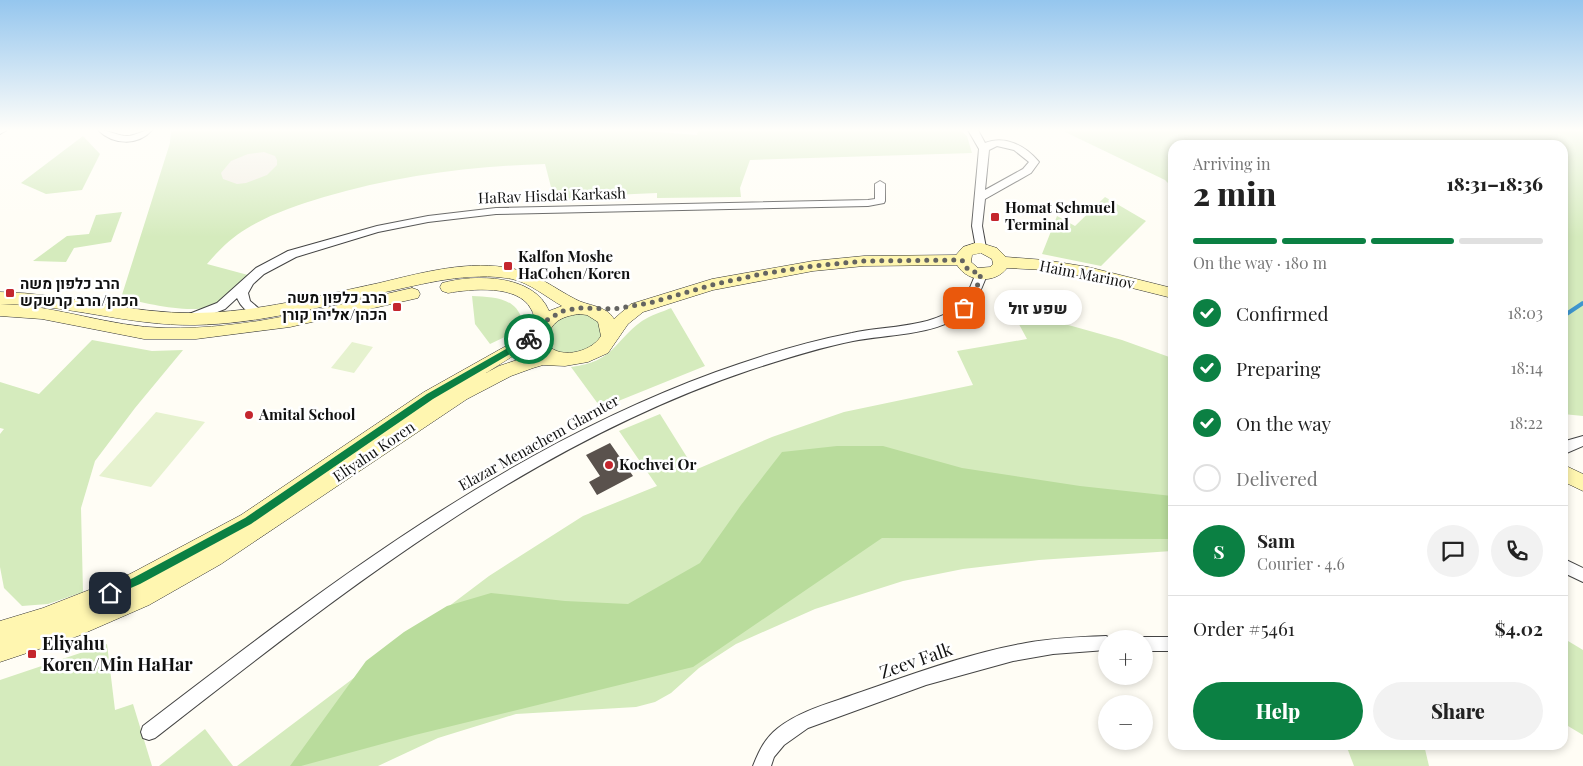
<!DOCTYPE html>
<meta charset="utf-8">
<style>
:root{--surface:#fff;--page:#f2f2f2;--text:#222;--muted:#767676;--line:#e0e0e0;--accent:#0b8043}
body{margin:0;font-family:"Playfair Display",Heebo,serif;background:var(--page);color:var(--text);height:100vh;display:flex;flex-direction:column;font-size:19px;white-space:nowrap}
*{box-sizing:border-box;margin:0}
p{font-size:16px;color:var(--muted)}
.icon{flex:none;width:28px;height:28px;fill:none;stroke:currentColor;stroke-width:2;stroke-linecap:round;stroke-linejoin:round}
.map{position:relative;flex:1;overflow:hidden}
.sheet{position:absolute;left:1168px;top:140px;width:400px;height:610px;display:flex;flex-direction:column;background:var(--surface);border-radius:15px;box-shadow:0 2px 8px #0003}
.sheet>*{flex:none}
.controls{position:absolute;left:1098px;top:630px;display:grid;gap:10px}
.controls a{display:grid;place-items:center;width:55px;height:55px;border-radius:50%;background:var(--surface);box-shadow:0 2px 8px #0003;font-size:25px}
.pin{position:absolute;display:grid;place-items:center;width:42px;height:42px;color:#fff;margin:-21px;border-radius:10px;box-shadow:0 2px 8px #0006}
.courier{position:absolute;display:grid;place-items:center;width:50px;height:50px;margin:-25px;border:4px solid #0b8043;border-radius:50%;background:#fff;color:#222;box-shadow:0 1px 6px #0007}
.bubble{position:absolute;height:35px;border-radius:18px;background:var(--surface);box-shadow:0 2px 8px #0003;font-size:16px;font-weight:800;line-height:35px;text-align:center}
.overview em{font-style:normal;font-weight:800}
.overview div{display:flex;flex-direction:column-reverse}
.overview{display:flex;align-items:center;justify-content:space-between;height:85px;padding:0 25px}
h1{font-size:32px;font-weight:800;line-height:38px}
.bar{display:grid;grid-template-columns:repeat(4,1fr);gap:8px 5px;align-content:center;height:60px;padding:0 25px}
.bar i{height:6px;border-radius:4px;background:var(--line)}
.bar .active{background:var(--accent)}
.bar p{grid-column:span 4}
.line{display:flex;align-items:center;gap:12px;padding:0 25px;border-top:1px solid var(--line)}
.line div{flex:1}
.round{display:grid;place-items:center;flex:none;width:52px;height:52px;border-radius:26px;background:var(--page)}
ol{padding:0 25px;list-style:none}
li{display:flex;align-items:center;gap:15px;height:55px}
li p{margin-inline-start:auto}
li .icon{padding:5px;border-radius:50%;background:var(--accent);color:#fff;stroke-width:4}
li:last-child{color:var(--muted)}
li i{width:28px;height:28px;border:2px solid var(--line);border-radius:50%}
.cta{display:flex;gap:10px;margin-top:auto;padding:10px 25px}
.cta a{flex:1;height:58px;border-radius:30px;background:var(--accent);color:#fff;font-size:20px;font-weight:800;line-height:58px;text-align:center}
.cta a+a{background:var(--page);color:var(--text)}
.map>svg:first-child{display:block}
</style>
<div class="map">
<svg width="1583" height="766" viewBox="0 0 1583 766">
<rect width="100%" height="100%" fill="#fffdf5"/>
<!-- green -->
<g fill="#d5ebbd">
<path d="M171,130h465l61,5 1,-5h262l7,6 5,17 -222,7 -10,28 1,9 -84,1v-5l-67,3 -2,4h-41l4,-13 -6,-23c-75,2 -149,12 -221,33 -26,8 -54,17 -78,32 -15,9 -28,22 -39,35l41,11c-8,9 -17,22 -27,28 -24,14 -74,0 -100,-5l49,-155z"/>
<polygon points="1061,130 1583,130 1583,416 1563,414 1562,145 1172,145 1172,187 1165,180"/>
<polygon points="83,136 100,154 82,190 46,194 21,183"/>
<polygon points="1105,197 1146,221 1101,266 1042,254 1057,216 1075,226"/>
<polygon points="122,212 111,242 74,248 66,262 33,261 67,236 89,234 96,215"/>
<path d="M472,296c20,1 44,1 50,24l-7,12 -25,12 -15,-20z"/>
<path d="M671,308l34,58 -104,42 -30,-41c44,-6 41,-24 71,-46 9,-6 20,-9 29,-13z"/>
<path d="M584,313l15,8c1,3 3,7 4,11 1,27 -76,33 -54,-5 7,-11 23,-13 35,-14z"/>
<polygon points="1015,317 1054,321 1122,340 1172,358 1172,551 1039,560 963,569 903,581 815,609 736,644 699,668 671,693 655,702 636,707 516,714 438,738 378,766 237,766 489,576 583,516 657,486 619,431 660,414 695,470 772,437 844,412 973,385 957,351 1027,339"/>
<polygon points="92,340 152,351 183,350 135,408 95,461 81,508 83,592 48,604 22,606 4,588 0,567 0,434 4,429 0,428 0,382 39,394"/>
<polygon points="1563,638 1583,650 1583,735 1563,723"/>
<polygon points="107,644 115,710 133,704 152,766 0,766 0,680"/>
<polygon points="205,729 233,766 159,766"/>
<polygon points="1346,745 1424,745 1429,766 1354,766"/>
</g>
<!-- forest -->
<polygon fill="#b9dc9c" points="837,446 883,446 962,468 1080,486 1172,496 1172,539 882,538 693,667 415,735 301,766 290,766 366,661 404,632 447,606 491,593 565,601 628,604 700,563 741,505 782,452"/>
<!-- pitch -->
<g fill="#e6f2cf">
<polygon points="352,342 373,347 354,373 331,368"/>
<polygon points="156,412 205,422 151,487 99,476"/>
</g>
<!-- plaza -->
<polygon fill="#f1ede2" points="264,152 275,156 277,160 277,165 267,175 246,183 237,184 223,179 221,173 231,161 248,154"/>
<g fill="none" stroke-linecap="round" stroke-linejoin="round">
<!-- stream -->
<polyline stroke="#3f96cf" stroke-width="4" points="1562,317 1583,303"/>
</g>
<!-- building -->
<polygon fill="#5a524d" points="610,443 633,476 597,495 589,482 600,476 586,455"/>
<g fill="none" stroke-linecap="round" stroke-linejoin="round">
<!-- street casing -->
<g stroke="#444" stroke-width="2">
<g id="street">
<polygon points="0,130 7,130 0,134"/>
<path d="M98,130c11,0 19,6 29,6 9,0 15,-6 25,-6 -14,16 -39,15 -54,0z"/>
<path d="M968,130h10l7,13c20,-8 41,3 54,19l-8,11 -46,26 -3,27 4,22 -5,4 -5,-4 -4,-22 7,-77zM997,146l17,4 15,12 -6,7 -38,21 4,-40z"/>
<path d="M880,181l5,3v17l-1,2 -16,3 -372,8 -68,8 -50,10 -82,25 -32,17 -11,10 -5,9 2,8 13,11 -2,3 -4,1c-9,-3 -16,-9 -20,-18l-12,11 -28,11 -4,1 -6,-4 2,-3 28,-11 39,-35 32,-17 89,-25 51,-10 68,-8 372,-8 7,-1v-15z"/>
<path d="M981,270l6,4c-5,15 -12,31 -25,41 -30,21 -74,19 -109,26 -35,7 -69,18 -103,29 -225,76 -410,224 -595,368l-6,2 -6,-2 -2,-6 2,-6c179,-137 359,-276 573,-354 44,-16 90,-30 136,-39 32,-7 70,-5 99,-22 16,-9 19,-25 26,-40z"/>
<polygon points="1583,436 1583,446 1562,455 1562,442"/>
<polygon points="1562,558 1583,568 1583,582 1562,572"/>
<path d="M1106,636l6,3h-6v11l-53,4 -40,7 -87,24 -118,43 -24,17 -10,12 -3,9h-18c6,-15 12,-28 25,-38 23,-18 53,-25 80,-35 55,-19 111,-40 168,-50 27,-5 53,-6 80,-7z"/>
<polygon points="1144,637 1172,637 1172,651 1144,651 1144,639 1138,639"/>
</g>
</g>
<!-- secondary casing -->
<g stroke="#333" stroke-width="1">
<g id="secondary">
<path d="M975,243h6l16,5 9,9 39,3 43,7 84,21v10l-84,-21 -43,-7 -38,-2c-12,16 -39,15 -50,-3l-93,1 -51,5 -100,19 -70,22 -15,12 -20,29 -20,9 -23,4 -22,-1 -10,3 -22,8 -44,23 -246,165 -72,41 -71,31 -78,26v-41l43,-13 87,-34 111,-59 183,-123 82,-46 29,-22c-1,-5 -1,-11 -4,-15 -13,-25 -60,-20 -83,-16l-6,-2 -2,-4 2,-4c33,-9 92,-9 107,28l13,-5c-16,-9 -32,-23 -50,-27 -43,-8 -89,5 -131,14 -61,14 -123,31 -186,32 -66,1 -129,-21 -195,-21v-12c66,1 130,22 196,21 62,-1 122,-17 183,-30 42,-10 91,-24 135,-14 23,5 40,19 61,30 12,7 31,6 39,20l17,-15 81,-25 101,-18 51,-5 92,-1 7,-8zM981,253l11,6 1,5 -3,3 -12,1 -7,-6 1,-7zM579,314l8,1 11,7 3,14c-10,17 -45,25 -56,5 7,-19 14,-24 34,-27zM531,345l4,9 -36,12 -13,7z"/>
<path d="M412,288l6,2 2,4 -2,4 -128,29 -94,12h-52l-102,-20 -42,-3v-12c56,1 109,23 165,24 83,2 166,-22 247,-40z"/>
<polygon points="1562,464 1583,474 1583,491 1562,481"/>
</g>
</g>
<!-- street -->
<use href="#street" fill="#fff" fill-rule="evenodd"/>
<!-- secondary -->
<use href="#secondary" fill="#fff6b0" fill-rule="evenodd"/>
</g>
<!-- sky -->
<linearGradient id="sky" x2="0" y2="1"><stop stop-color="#95c6ee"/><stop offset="0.55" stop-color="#fffefa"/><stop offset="1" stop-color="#fffefa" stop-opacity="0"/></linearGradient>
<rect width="1583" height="237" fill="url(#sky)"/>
<!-- route -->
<polygon fill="#0b8043" points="529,336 533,339 532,341 433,399 251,524 140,584 110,597 107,596 107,590 133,578 245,518 427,394"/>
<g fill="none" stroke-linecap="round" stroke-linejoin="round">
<!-- done -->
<polyline stroke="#646461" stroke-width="5" stroke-dasharray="0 9" points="529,339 539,331 548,319 563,311 579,308 614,309 650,303 712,285 761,274 813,266 864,261 962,260 968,270 981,274 976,290 964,308"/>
</g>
<!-- markers -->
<g fill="#c4262e" stroke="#fff" stroke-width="2">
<rect x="990" y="212" width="10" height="10" rx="2.5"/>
<rect x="503" y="261" width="10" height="10" rx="2.5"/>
<rect x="5" y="288" width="10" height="10" rx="2.5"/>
<rect x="392" y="302" width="10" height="10" rx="2.5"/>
<circle cx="249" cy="415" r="5"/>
<circle cx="609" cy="465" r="5"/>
<rect x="27" y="649" width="10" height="10" rx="2.5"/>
</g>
<g text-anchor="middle" stroke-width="5" stroke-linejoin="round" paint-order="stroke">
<!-- street labels -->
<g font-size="15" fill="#111" stroke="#fff">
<text transform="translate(552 196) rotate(-2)" y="5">HaRav Hisdai Karkash</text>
<text transform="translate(1087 275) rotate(11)" y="5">Haim Marinov</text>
<text transform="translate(539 443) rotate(-29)" y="5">Elazar Menachem Glarnter</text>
<text transform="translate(374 452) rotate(-34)" y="5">Eliyahu Koren</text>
</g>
<!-- poi labels -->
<g font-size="15" font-weight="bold" fill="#111" stroke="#fff" text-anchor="start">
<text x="1005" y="213">Homat Schmuel<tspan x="1005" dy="17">Terminal</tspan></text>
<text x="518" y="262">Kalfon Moshe<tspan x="518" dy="17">HaCohen/Koren</tspan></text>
<text x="20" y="289">הרב כלפון משה<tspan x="20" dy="17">הכהן/הרב קרשקש</tspan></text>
<text x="387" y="303" text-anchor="end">הרב כלפון משה<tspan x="387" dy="17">הכהן/אליהו קורן</tspan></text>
<text x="259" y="420">Amital School</text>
<text x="619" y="470">Kochvei Or</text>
</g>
<!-- near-poi labels -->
<g font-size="18" font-weight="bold" fill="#111" stroke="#fff" text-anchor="start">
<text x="42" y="650">Eliyahu<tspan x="42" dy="21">Koren/Min HaHar</tspan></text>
</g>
<!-- near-street labels -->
<g font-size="18" fill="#111" stroke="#fff">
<text transform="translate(916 661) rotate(-19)" y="6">Zeev Falk</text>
</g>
</g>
</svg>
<div class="controls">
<a>+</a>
<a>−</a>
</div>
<div class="pin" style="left:964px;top:308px;background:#ea580c"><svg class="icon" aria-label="bag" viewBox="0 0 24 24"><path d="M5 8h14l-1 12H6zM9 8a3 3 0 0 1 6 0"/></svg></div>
<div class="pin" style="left:110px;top:593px;background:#1f2937"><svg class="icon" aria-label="home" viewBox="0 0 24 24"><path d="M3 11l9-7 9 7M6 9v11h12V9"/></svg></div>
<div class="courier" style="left:529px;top:339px"><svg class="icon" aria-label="bike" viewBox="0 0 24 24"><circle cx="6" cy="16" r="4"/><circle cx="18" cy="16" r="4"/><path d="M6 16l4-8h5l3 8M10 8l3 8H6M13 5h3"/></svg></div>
<div class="bubble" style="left:994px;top:290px;width:88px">שפע זול</div>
<section class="sheet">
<div class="overview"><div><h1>2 min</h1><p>Arriving in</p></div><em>18:31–18:36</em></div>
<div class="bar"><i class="active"></i><i class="active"></i><i class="active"></i><i></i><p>On the way · 180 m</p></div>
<ol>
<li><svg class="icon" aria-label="check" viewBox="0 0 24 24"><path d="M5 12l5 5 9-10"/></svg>Confirmed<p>18:03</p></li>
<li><svg class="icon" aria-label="check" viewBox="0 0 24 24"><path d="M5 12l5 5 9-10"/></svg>Preparing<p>18:14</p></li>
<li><svg class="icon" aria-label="check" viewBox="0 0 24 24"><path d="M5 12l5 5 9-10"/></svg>On the way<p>18:22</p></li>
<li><i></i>Delivered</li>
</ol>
<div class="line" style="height:90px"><b class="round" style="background:var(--accent);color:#fff">S</b><div><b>Sam</b><p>Courier · 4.6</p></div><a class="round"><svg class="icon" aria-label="chat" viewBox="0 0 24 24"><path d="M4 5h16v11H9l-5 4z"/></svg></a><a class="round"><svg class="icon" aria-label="phone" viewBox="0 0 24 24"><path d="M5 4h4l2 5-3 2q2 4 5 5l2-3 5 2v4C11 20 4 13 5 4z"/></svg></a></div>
<div class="line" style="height:65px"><div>Order #5461</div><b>$4.02</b></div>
<div class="cta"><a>Help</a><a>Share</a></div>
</section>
</div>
